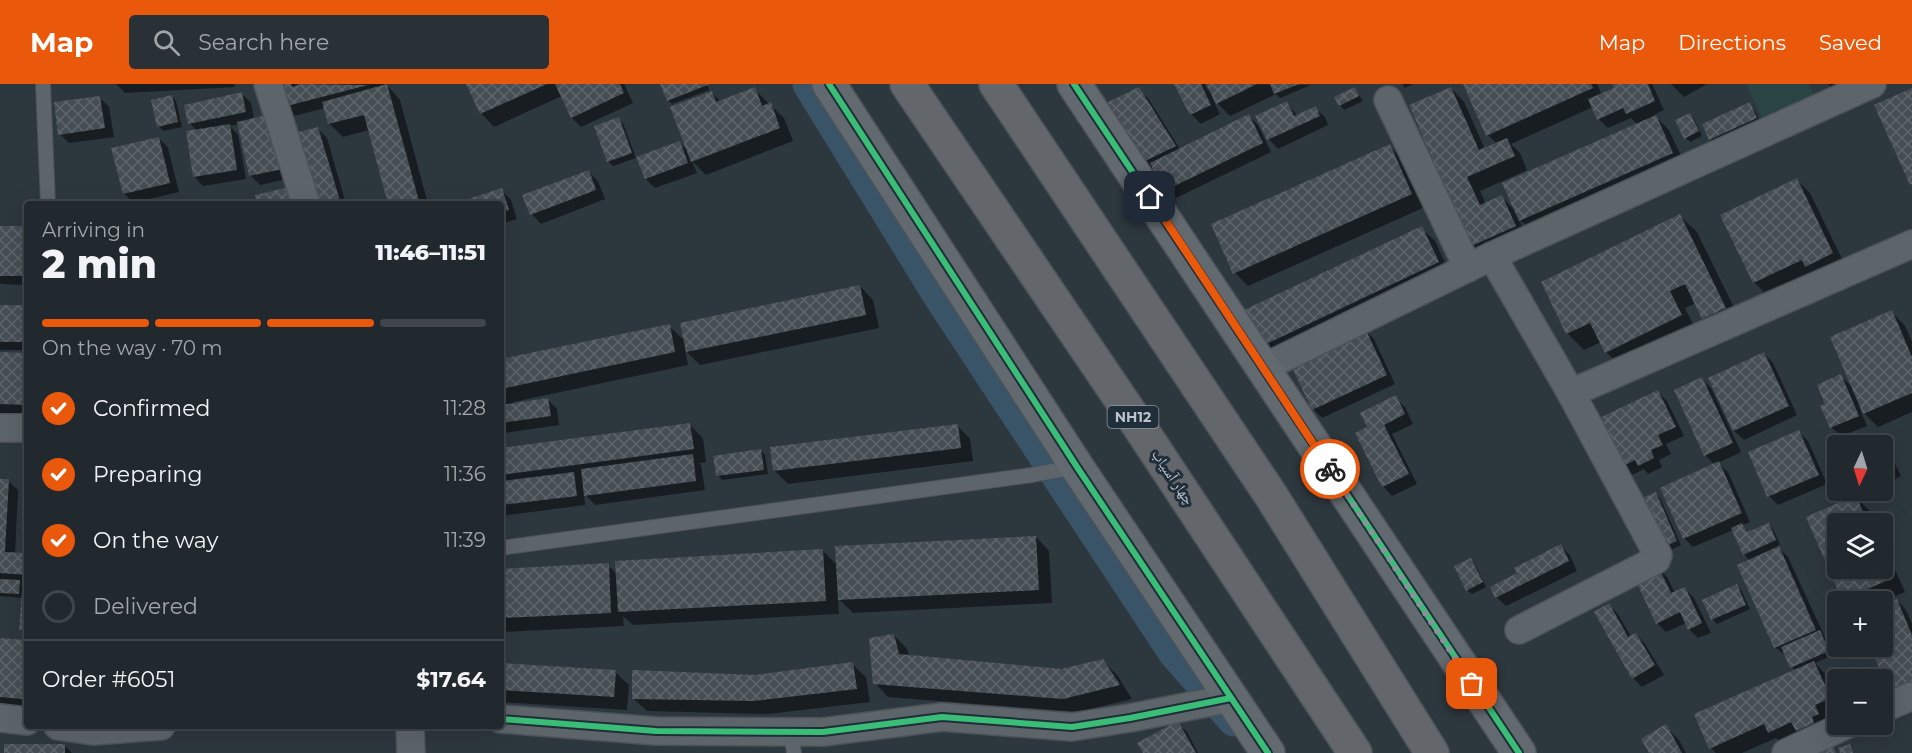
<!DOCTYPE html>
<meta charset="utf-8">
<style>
:root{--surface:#22292e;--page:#2a3136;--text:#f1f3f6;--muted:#a2a6aa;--line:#3f454a;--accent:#ea580c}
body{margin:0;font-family:Montserrat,"Noto Naskh Arabic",sans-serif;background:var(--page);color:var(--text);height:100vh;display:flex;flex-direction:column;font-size:22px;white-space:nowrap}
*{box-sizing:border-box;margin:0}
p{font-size:20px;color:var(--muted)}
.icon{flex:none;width:33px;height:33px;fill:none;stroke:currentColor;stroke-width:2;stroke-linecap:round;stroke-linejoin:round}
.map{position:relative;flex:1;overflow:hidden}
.side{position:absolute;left:24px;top:117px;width:480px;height:528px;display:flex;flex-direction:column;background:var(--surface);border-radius:6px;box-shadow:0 6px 24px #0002,0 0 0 2px var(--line)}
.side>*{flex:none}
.needle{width:39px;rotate:184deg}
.buttons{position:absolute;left:1827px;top:351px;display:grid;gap:12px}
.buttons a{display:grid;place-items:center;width:66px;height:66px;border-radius:6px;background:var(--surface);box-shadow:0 6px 24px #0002,0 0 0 2px var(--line);font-size:30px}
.pin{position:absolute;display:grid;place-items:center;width:51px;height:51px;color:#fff;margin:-26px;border-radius:12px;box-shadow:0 3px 9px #0006}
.courier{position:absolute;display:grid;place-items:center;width:60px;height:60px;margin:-30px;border:4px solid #ea580c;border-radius:50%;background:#fff;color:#222;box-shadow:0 2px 8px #0007}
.head em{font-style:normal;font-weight:800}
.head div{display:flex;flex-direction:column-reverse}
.head{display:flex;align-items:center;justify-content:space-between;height:102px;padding:0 18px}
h1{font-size:39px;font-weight:800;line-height:45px}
.bar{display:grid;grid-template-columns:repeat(4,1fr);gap:9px 6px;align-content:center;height:72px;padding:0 18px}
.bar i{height:8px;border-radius:4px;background:var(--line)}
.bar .current{background:var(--accent)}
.bar p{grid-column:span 4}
.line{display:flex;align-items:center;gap:15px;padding:0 18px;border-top:2px solid var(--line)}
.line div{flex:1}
ol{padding:0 18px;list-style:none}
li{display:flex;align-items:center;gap:18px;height:66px}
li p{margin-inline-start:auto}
li .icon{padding:6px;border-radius:50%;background:var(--accent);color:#fff;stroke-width:4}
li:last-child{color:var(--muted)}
li i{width:33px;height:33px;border:3px solid var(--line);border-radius:50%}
header{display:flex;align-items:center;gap:36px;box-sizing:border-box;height:84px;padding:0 30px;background:var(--accent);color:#fff}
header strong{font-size:28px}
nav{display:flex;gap:33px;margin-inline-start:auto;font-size:21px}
.search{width:420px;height:54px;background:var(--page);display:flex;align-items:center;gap:15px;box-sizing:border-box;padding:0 21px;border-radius:6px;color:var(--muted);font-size:22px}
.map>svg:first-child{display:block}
</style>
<header>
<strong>Map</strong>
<div class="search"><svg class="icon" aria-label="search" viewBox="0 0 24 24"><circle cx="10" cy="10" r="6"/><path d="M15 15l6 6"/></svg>Search here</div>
<nav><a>Map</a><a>Directions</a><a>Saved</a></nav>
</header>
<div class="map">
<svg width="1912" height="669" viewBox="0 0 1912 669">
<defs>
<pattern id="building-cross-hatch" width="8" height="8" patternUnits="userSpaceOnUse" patternTransform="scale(1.5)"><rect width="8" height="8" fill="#464e53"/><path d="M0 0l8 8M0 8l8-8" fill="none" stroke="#5f666b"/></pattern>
</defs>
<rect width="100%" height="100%" fill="#2d373e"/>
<!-- green -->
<polygon fill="#2a4343" points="1746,0 1809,0 1817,18 1765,41"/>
<!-- shadow -->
<g fill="#0007" fill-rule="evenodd">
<polygon points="116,0 234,0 235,3 125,9"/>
<polygon points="274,0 297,0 298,3 308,0 386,0 400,16 428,120 389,120 369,46 343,53 329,39 325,24 290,33"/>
<polygon points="468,0 624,0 633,19 581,43 572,34 562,12 494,43 481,29"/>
<polygon points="664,0 707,0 709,6 672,20 668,16"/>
<polygon points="1176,0 1205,0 1208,7 1211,6 1208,0 1311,1 1280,14 1276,10 1230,32 1212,14 1220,30 1201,40 1191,30"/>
<polygon points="1402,0 1413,0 1405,4"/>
<path d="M1465,0h132l5,11 14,-6 -3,-5h39l12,26 -10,5 15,15 17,37 -152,66 -15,-14 9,21 -47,20 -13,-13 -33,-86 16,-73 13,14 21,47 12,-5 -9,-9zM1593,23l6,12 9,9 23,-10 7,7 -122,87 -14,-15 -16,7 -6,-13 47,-21 -7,-17 -9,-9z"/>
<polygon points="1671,0 1707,0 1684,13"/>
<polygon points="1828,0 1845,0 1833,5"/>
<polygon points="754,5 784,34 793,57 706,91 692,77 697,89 655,104 646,95 679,59 689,68 712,9 721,18"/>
<polygon points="1138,5 1148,14 1180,65 1249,32 1258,41 1271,68 1174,115 1165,106 1154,86 1144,77"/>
<polygon points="1355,5 1363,17 1344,26 1340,21"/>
<polygon points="241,9 251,19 254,35 292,94 260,101 251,92 239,40 230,42 238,51 246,95 203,102 194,92 197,47 190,39"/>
<polygon points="172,13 176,17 182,43 163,47 159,42"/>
<polygon points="100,14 109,23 114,53 69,59 60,50"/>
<polygon points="1286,19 1298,32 1315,24 1325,33 1328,41 1278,65 1269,55 1257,32"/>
<polygon points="1750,20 1754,25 1761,39 1714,59 1710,55"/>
<polygon points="1689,30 1694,35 1702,52 1690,58 1686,54"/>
<polygon points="618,35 623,39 636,74 613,82 608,77"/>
<polygon points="317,44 327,54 346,120 317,120"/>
<polygon points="159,54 168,64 179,108 133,119 124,109"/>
<polygon points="1389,62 1403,75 1425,123 1248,202 1235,189"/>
<polygon points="588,87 598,97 605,115 541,140 532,130"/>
<polygon points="1797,96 1810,109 1846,183 1768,212 1754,198"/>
<polygon points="501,106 511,116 517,135 501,140 501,120 456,120"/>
<polygon points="1680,132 1697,148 1742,240 1720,251 1703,234 1696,219 1685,224 1697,248 1623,284 1606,268 1601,258 1584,266 1567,249"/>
<polygon points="0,144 25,144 27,146 27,201 0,200"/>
<polygon points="1421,144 1435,157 1451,192 1276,275 1263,261"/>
<polygon points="860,202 873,216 879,244 700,281 685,266 688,281 513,318 513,320 547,315 557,325 559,341 504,349 501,346 501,277 669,242 685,257"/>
<rect x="0" y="223" width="27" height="43"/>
<polygon points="1892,228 1905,242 1912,258 1912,328 1878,343 1860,325 1867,342 1841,352 1831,343 1827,321 1841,292 1854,305"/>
<polygon points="1365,246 1374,255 1395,300 1322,334 1313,325"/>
<polygon points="0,269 27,270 27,330 0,329"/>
<polygon points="1764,269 1773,279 1797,331 1744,356 1734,347 1710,294"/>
<polygon points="1702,295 1711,304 1741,368 1718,379 1728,388 1750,438 1743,441 1748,449 1769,440 1773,445 1780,460 1777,462 1788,473 1833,571 1815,579 1827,592 1838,614 1838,630 1828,635 1832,644 1783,661 1776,654 1742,669 1716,669 1711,664 1795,587 1786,572 1776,564 1739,482 1750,477 1744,470 1733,446 1693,463 1684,454 1715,381 1705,371"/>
<polygon points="1658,308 1667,317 1684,352 1666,360 1671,370 1659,376 1662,383 1648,390 1644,385 1626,394 1616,385"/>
<polygon points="1395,313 1405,323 1413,340 1392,350 1417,400 1392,412 1383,402 1369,344"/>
<polygon points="690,341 703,354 706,378 699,379 701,381 705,406 595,421 584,409 585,421 501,432 501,366"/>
<polygon points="957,341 970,355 973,377 788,400 774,386"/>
<polygon points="1799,348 1808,357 1827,400 1778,421 1769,412"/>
<polygon points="1882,364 1891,372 1901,392 1882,402"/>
<polygon points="761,367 765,371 768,390 722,396 718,391"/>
<polygon points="0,396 8,397 18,406 15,470 27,470 27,499 21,499 24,502 23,509 27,509 27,552 21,545 23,514 0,512"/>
<polygon points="1850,406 1873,406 1857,415 1869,426 1875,440 1838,440 1838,484 1882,484 1882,457 1905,508 1882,518 1846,518 1844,515 1808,434 1856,413"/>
<polygon points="1655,409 1660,414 1681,461 1666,468"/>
<polygon points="1036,453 1049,467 1052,519 853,529 838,514 839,530 633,541 623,532 624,542 501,548 501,486 608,481 617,490 823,467 838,482"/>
<polygon points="1561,462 1570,471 1577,487 1506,522 1496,513 1519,490"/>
<polygon points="1471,475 1475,480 1486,503 1472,510 1467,506"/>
<polygon points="1658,484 1667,493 1675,509 1685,505 1694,514 1711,549 1698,554 1689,545 1686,539 1666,548 1657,539"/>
<polygon points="1737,502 1741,506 1750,525 1717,540 1712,535"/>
<polygon points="1897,516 1906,526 1912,540 1912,619 1882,562"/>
<polygon points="1609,521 1618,530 1631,553 1636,550 1645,560 1664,591 1642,603 1633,594"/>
<polygon points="894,551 907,565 909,572 1061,586 1103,577 1117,591 1132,615 1078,628 888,613 875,599"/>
<polygon points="0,555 25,557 27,559 27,623 0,621"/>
<polygon points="501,580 615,588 629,601 627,626 501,618"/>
<polygon points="852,580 866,593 870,618 768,630 647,627 633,614 755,592"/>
<polygon points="1177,639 1187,648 1198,669 1145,669"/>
<polygon points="1665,642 1679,656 1686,669 1651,669"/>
<polygon points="64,661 72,669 6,669"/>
</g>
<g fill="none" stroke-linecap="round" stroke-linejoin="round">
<!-- canal -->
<polyline stroke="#3a5467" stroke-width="33" points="809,0 942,216 1174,568 1234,636"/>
</g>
<!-- building -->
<g fill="url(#building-cross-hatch)">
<polygon points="273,0 291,0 292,3 302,0 368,1 279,24"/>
<polygon points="387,0 419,117 408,120 388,120 364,31 328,40 322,18"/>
<polygon points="466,0 547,0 480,30"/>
<polygon points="555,0 620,0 624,9 571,34"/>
<polygon points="660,0 710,0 667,17"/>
<polygon points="1174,0 1201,0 1211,21 1190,31"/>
<polygon points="1206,0 1257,0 1216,20"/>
<polygon points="1270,0 1299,0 1274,10"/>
<polygon points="1463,0 1591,0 1593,4 1486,52"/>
<polygon points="1612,0 1648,0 1655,17 1626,30 1623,24 1597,36 1588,15 1614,4"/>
<polygon points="755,3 762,22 771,18 780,44 691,78 670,23 712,7 716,18"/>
<polygon points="1139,3 1176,62 1143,78 1106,19"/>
<polygon points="1355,3 1359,12 1339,22 1334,13"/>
<polygon points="1451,3 1479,66 1507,54 1515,72 1467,93 1480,121 1502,111 1516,142 1467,164 1429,78 1433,76 1409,21"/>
<polygon points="1912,4 1912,100 1910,101 1874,21"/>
<polygon points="242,8 246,28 188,40 184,21"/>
<polygon points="172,11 178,38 157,43 151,16"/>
<polygon points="100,12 105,44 58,51 54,18"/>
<polygon points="1287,17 1294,32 1316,22 1320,32 1267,56 1255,32"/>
<polygon points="1750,18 1757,34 1709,56 1702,40"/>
<polygon points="1690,29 1699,47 1684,55 1675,36"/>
<polygon points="271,30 283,85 249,92 237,38"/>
<polygon points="1249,30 1263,59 1164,107 1150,79"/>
<polygon points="1656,31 1673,69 1519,137 1502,99"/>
<polygon points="619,33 632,69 607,78 594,42"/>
<polygon points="230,40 237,86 193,93 186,47"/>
<polygon points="318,43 341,120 316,120 295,49"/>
<polygon points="159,53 170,99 123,110 111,64"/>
<polygon points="680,57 688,79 645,95 636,73"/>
<polygon points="1390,60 1412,110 1233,190 1211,140"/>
<polygon points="589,86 596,106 530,131 522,111"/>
<polygon points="1797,94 1833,169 1805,183 1802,176 1753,199 1720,131"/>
<polygon points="290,103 294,120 257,120 255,111"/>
<polygon points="502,104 509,126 501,128 501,120 453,120"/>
<polygon points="1680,130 1726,224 1702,235 1685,200 1670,207 1682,231 1605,269 1590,239 1566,250 1541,198"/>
<rect x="0" y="142" width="25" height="50"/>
<polygon points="1422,142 1439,178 1262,262 1244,226"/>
<polygon points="860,201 866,231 686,268 680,239"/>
<rect x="0" y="221" width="27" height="37"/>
<polygon points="1892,226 1912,273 1912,309 1863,330 1830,253"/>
<polygon points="670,240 675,268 501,305 501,275"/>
<polygon points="1365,244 1387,291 1312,326 1290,279"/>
<polygon points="0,268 27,269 27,321 0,320"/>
<polygon points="1764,268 1789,322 1733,347 1708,294"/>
<polygon points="1841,290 1859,332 1830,344 1820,322 1825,320 1817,301"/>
<polygon points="1702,293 1733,359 1704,372 1674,306"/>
<polygon points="1658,306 1676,343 1658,351 1663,361 1651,366 1654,374 1638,382 1635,376 1615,386 1593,337"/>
<polygon points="1396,311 1405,330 1384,341 1409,390 1382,403 1355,349 1367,343 1360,329"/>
<polygon points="548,314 551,332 501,339 501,321"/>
<polygon points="690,339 694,365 501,391 501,364"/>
<polygon points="958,340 961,364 773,387 770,363"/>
<polygon points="1799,346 1819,391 1767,413 1748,368"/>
<polygon points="1882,362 1893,382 1882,388"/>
<polygon points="761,365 764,386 716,392 713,372"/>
<polygon points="693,370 696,397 584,412 581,385"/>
<polygon points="1719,377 1742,429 1683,455 1660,404"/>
<polygon points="574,388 577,412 501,421 501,397"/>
<polygon points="0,395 9,395 5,468 27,469 27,491 0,489"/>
<polygon points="1656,408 1677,457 1660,464 1638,416"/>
<polygon points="1856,411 1868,440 1838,440 1838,484 1882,484 1882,471 1893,494 1842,516 1806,433"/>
<polygon points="1742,439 1747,448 1769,439 1776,456 1743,471 1731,444"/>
<polygon points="1036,452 1039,506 838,516 835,462"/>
<polygon points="1561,460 1569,477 1495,514 1490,503 1517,489 1514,484"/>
<polygon points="1779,462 1816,546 1774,564 1737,481"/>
<polygon points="823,465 826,517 618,528 615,477"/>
<polygon points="1471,474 1483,498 1466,507 1454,482"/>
<polygon points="609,479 611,529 501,534 501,485"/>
<polygon points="1658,482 1671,509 1685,503 1702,539 1688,546 1680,528 1656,540 1634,493"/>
<polygon points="0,495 20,496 19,510 0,509"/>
<polygon points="1737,500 1746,521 1711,536 1702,516"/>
<polygon points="22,507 27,508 27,546 19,546"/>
<polygon points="1897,515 1912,551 1912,598 1905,601 1892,615 1870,562 1882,562 1882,521"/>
<polygon points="1609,519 1628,553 1636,549 1655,581 1632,595 1594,528"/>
<polygon points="1820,546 1829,567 1790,584 1781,563"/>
<polygon points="894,550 899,570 1061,585 1103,575 1120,601 1063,615 873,600 869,554"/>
<polygon points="0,554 26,556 22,615 0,613"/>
<polygon points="1814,577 1831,614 1815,621 1819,630 1812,633 1814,639 1796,647 1791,638 1768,649 1764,640 1709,665 1694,630"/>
<polygon points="853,578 857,605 754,617 632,615 632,586 755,591"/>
<polygon points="501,579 616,586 614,613 501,606"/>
<polygon points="1178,637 1196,669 1143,669 1137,659"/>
<polygon points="1666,640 1682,669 1649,669 1641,655"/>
<rect x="4" y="660" width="61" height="9"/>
<polygon points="1832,660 1836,669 1812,669"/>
<polygon points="1850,660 1853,669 1840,669 1838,664"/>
</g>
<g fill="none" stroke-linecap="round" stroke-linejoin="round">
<!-- lane casing -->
<g stroke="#4c5358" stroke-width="16">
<g id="lane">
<polyline points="43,0 48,120"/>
<polyline points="501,464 1032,391 1075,383"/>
<polyline points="791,648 794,669"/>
</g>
</g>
<!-- street casing -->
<g stroke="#4c5358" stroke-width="30">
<g id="street">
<polyline points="268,0 306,120"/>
<polyline points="1388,16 1468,184"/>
<polyline points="1492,172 1571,309 1658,471 1656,476 1519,546"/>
<polyline points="1263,284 1492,172 1872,0"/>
<polyline points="1571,309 1912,160"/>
<polyline points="0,344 27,344"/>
<polyline points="1882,625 1912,612"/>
<polyline points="0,634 27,637"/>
<polyline points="501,635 656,647 823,648 942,633 1072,643 1130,634 1231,614"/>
<polyline points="58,642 93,647 161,642"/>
<polyline points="410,642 411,669"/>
<polyline points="1786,669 1848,640"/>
</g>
</g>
<!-- secondary casing -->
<g stroke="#4c5358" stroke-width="36">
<g id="secondary">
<polyline points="829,0 1077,383 1268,669"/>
<polyline points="1074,0 1519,669"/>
</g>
</g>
<!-- highway casing -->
<g stroke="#4a5359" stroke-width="36">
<g id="highway">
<polyline points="907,0 1139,342 1355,669"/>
<polyline points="996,0 1272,413 1432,669"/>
</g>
</g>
<!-- lane -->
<use href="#lane" stroke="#5e656a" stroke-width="14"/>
<!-- street -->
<use href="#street" stroke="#5e656a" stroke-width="27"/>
<!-- secondary -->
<use href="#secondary" stroke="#62696f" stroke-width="33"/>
<!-- highway -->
<use href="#highway" stroke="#63676b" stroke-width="33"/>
<!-- cycleway casing -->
<g stroke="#202e39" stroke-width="10">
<g id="cycleway">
<polyline points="829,0 1077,383 1268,669"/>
<polyline points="1074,0 1519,669"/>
<polyline points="501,635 656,647 823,648 942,633 1072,643 1130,634 1231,614"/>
</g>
</g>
<!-- cycleway -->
<use href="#cycleway" stroke="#3abd76" stroke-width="6"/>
</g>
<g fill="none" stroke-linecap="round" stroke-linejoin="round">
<!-- done -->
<polyline stroke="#88939b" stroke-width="6" stroke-dasharray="0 10.8" points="1330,385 1472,600"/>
<!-- route -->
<polyline stroke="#ea580c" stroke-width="8" points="1150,113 1330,385"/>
</g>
<g text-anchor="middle" stroke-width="6" stroke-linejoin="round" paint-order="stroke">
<!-- shield labels -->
<rect fill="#202e39" stroke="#8b97a1" stroke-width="1.5" x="1107.5" y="322" width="51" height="22" rx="4.5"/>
<g font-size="14" font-weight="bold" fill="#b9c4cd">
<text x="1133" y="338">NH12</text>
</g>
<!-- street labels -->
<g font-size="15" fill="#b9c4cd" stroke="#202e39">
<text transform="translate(1173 393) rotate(56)" y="5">چهار آسیاب</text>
</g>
</g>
</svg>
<div class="buttons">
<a><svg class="needle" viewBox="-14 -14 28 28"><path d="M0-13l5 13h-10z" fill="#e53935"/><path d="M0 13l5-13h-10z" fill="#a2a6aa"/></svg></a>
<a><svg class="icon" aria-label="layers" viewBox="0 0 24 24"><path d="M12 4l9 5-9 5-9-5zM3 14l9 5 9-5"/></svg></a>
<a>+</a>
<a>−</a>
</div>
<div class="pin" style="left:1472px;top:600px;background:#ea580c"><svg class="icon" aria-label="bag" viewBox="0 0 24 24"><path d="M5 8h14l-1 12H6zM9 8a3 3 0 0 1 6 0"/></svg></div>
<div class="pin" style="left:1150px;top:113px;background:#1f2937"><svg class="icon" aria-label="home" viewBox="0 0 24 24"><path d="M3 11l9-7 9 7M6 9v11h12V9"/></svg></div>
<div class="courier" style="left:1330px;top:385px"><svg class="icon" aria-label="bike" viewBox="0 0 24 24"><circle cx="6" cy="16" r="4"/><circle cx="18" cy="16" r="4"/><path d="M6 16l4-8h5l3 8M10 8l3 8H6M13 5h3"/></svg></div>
<section class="side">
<div class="head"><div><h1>2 min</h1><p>Arriving in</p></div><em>11:46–11:51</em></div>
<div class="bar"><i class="current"></i><i class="current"></i><i class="current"></i><i></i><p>On the way · 70 m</p></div>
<ol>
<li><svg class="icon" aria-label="check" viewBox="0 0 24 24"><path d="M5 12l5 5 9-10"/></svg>Confirmed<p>11:28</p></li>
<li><svg class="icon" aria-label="check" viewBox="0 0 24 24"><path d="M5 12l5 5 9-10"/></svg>Preparing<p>11:36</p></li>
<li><svg class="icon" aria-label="check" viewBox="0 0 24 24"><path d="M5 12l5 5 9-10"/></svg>On the way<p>11:39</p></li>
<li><i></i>Delivered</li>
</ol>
<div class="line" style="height:78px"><div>Order #6051</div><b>$17.64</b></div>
</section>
</div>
